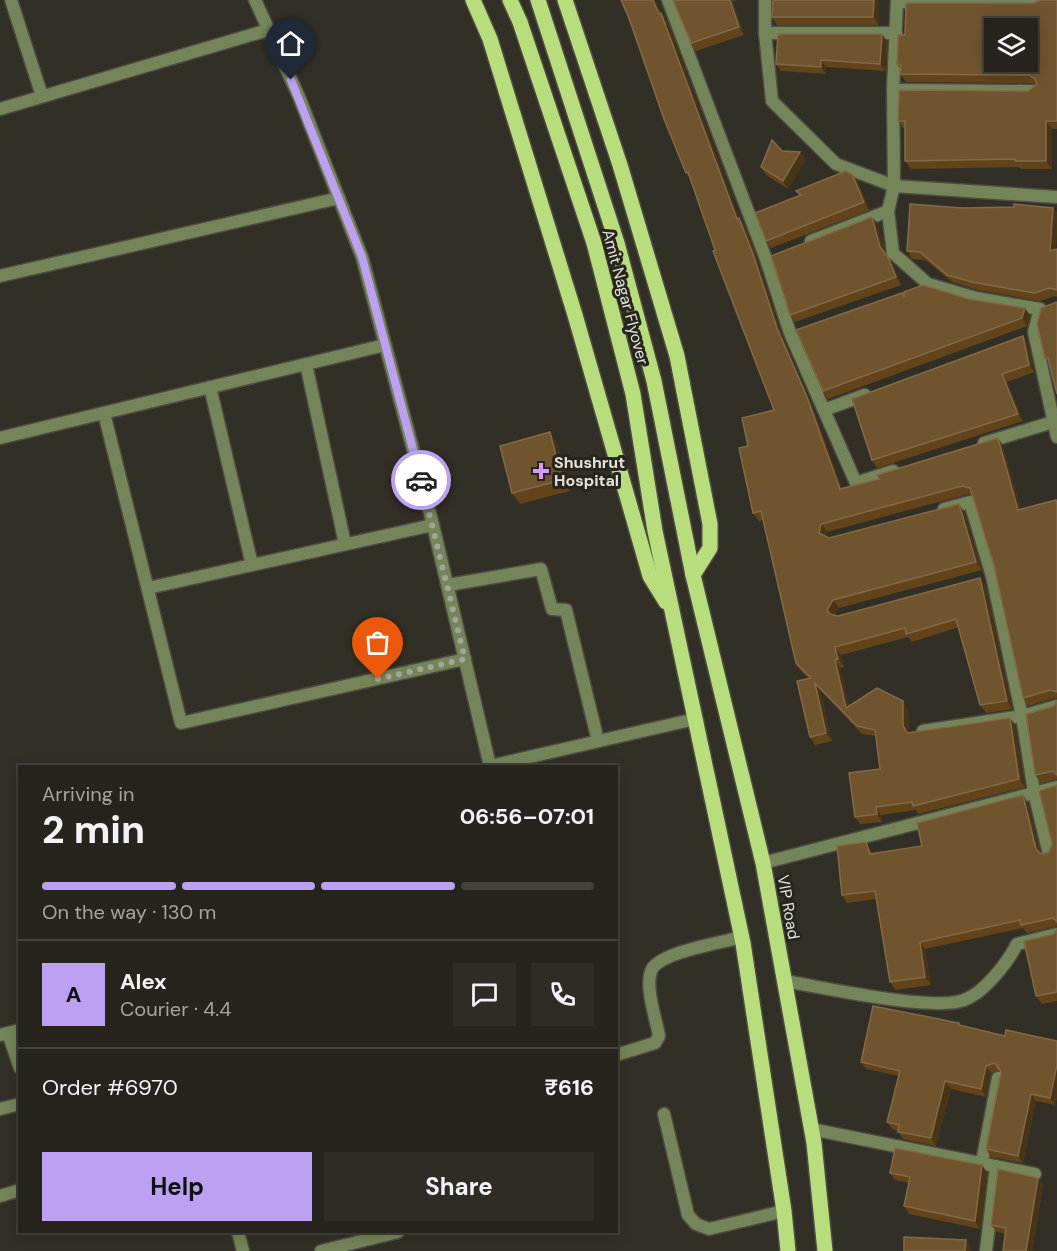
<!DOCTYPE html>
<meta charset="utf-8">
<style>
:root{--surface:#26241c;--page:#2e2c25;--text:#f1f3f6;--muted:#a4a4a3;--line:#42413b;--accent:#bca0f2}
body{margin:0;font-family:"DM Sans",sans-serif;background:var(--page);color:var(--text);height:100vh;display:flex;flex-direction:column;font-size:22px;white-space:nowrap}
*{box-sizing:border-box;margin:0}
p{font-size:20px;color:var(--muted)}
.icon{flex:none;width:33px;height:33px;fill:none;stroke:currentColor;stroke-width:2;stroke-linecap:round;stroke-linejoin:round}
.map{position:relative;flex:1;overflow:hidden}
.panel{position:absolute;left:18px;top:765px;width:600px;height:468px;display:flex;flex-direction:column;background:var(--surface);border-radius:0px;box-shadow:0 3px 15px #0003,0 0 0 2px var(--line)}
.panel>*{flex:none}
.fabs{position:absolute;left:984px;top:18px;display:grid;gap:12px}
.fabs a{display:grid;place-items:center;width:54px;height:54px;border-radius:0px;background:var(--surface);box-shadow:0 3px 15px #0003,0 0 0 2px var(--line);font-size:30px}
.pin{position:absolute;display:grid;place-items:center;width:51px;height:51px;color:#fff;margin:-62px -26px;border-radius:50% 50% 50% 0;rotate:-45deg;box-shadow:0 0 6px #0007}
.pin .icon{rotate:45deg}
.courier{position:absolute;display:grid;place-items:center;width:60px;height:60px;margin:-30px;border:4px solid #bca0f2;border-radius:50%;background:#fff;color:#222;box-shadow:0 2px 8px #0007}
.headline em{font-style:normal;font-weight:700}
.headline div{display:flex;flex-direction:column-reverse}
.headline{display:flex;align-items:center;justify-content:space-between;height:102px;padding:0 24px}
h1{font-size:39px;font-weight:700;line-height:45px}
.bar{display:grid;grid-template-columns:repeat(4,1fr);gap:9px 6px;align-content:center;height:72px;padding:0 24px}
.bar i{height:8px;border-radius:4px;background:var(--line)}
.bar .active{background:var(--accent)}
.bar p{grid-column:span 4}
.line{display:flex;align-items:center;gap:15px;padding:0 24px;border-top:2px solid var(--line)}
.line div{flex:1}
.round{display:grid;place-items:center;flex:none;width:63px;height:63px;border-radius:0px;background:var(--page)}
.cta{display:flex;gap:12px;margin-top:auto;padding:12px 24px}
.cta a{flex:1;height:69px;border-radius:0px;background:var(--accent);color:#111;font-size:24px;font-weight:700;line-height:69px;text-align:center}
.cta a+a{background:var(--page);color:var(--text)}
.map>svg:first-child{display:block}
</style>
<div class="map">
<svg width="1057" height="1251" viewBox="0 0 1057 1251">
<rect width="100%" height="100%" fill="#323026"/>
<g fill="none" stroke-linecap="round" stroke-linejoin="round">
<!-- minor casing -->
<g stroke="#4e4c43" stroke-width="15">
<g id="minor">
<polyline points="11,0 42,96"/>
<polyline points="255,0 299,97 362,257 433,525 490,766"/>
<polyline points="668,0 766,259 790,333 856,483 893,471"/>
<polyline points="765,0 765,33 772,101 836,164 894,186 1057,197"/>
<polyline points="897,0 893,90 894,186 888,211 893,253 928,284 976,298 1040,309 1034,332 1057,437"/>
<polyline points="897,2 1040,3"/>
<polyline points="765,33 896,33"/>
<polyline points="893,90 1034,91"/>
<polyline points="0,109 268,30"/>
<polyline points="811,241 888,211"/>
<polyline points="0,276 339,198"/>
<polyline points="306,364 345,544"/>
<polyline points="210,387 252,565"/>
<polyline points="824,410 865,395"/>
<polyline points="104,413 181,723 465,659"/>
<polyline points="0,438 385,345"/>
<polyline points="984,443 1053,422"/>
<polyline points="944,509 970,502 992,576 1022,716 1034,792 1049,854"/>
<polyline points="448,585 541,569 552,609 566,610 598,741"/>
<polyline points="148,588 433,525"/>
<polyline points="923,731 1022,716 1057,706"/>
<polyline points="490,766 695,719"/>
<polyline points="763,863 1057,787"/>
<path d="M785,981c36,6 149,31 179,19 20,-7 44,-38 53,-56l40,-10"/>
<polyline points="8,1033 20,1068"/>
<polyline points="0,1035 20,1030"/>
<path d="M616,1055l39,-12 4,-7c-3,-18 -14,-47 -8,-65 7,-19 71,-28 90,-34"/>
<polyline points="0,1109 20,1104"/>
<polyline points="664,1114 688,1215 696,1224 709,1229 784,1211"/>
<polyline points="811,1129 1035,1174"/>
<polyline points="982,1162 998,1078"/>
<polyline points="0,1196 20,1190"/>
<polyline points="238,1232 243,1251"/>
<polyline points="321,1251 398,1232"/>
<polyline points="986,1251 996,1166"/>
</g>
</g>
<!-- primary casing -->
<g stroke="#4e4c43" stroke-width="18">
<g id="primary">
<polyline points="473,0 490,39 575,315 650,576 666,602"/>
<polyline points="510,0 520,22 594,243 633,394 655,531 743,943 784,1211 788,1251"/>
<polyline points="538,0 617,243 654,381 693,575 763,863 814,1143 825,1251"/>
<polyline points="565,0 620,165 677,356 710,524 710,548 693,575"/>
</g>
</g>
<!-- minor -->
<use href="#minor" stroke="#748659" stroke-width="12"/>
<!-- primary -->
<use href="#primary" stroke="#b7dd7c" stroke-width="15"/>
</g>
<!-- wall -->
<g fill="#634319">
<polygon points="621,0 655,0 661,13 667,20 739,218 745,226 758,262 782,336 812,405 842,489 879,479 998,438 1003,446 1021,509 1056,500 1057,502 1057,698 1055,698 1028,706 1023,698 994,566 972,495 968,494 827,532 825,536 829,538 959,504 964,512 982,570 839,608 834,615 838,616 986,586 1012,709 986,713 980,705 959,627 912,642 908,637 841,655 844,667 840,668 849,706 908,709 909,733 1010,718 1015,725 1025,787 918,814 916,810 881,815 882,822 860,824 855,817 880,769 876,736 862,734 820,690 832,741 815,745 810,737 809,679 801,671 796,663 763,520 759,521 753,513 748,446 774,410 715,250 691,179 686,173"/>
<polygon points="673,0 737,0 733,1 744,35 696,51 691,43"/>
<polygon points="879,0 879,25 777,25 772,17"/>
<polygon points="1057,0 1057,129 1052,129 1052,169 1021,169 1019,167 911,169 905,161 905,129 903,128 898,121 1028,91 1036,84 1034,83 906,82 900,74 901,70 897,64 905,35 1034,3"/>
<polygon points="882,34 887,42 886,71 826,67 826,74 781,71 776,64"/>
<polygon points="782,151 800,152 806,159 788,189 766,175 761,167"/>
<polygon points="852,174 857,181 869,210 771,248 766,241 799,195 796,191"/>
<polygon points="962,208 1053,208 1057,213 1056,249 1057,249 1057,297 1055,296 1040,301 978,290 952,282 926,260 912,259 907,251"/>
<polygon points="872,217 878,224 885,253 893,264 901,285 795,322 790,315"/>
<polygon points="904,295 969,299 1025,308 1030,316 1027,326 828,399 823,391"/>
<polygon points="1023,336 1028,343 1034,372 1007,382 1023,421 877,468 872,460"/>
<polygon points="557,443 570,491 520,504 512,493"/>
<polygon points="1057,701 1057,779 1041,783 1035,775 1054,706"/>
<polygon points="1057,785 1057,926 1027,933 1023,928 925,949 931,985 895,990 890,982 876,899 847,903 842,895 871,850 872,853 922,846 1028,803 1041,854 1049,852 1052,844"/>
<polygon points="1057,929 1057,1001 1042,1004 1036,996 1054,934"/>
<polygon points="961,1026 1005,1036 1057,1041 1057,1097 1055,1105 1036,1101 1023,1163 991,1157 986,1149 1001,1072 1000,1070 991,1073 986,1097 951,1089 936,1146 903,1139 898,1131 892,1129 887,1122 899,1076 866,1069 861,1062"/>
<polygon points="982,1165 987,1173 980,1229 909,1214 904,1206 909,1183 895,1180 890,1173"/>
<polygon points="1038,1178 1043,1185 1032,1251 1003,1251 1006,1234 997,1232 991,1225"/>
</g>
<!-- shaded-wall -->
<g fill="#493415">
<polygon points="653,0 655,0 664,21 659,14"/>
<polygon points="730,0 732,0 733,1 744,35 739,27"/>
<polygon points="874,0 879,0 879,25 873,17"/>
<polygon points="661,13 667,20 739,218 745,226 758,262 782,336 812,405 845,497 840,489 777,328"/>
<polygon points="882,34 887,42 886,71 880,64"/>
<polygon points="821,60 826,67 826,74 821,67"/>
<polygon points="1046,121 1052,129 1052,169 1046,161"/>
<polygon points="800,152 806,159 788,189 783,181"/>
<polygon points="852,174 857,181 869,210 864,202"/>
<polygon points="1053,208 1057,213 1057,237 1055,258 1050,251"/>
<polygon points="872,217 878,224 885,255 880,247"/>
<polygon points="888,257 893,264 901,285 896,277"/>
<polygon points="1025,308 1030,316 1027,326 1022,318"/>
<polygon points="1023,336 1028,343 1034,372 1029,365"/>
<polygon points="1002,374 1007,382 1023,421 1018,414"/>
<polygon points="550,432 557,443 570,491 562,480"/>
<polygon points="998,438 1003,446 1024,518 1018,510"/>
<polygon points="959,504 964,512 982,570 976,562"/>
<polygon points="821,524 827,532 824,541 819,533"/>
<polygon points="980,578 986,586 1012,709 1007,701"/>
<polygon points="833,600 839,608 833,618 836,622 827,610"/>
<polygon points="835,647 841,655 844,667 838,659"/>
<polygon points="835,660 840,668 851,716 846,708"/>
<polygon points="815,683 820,690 832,741 826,733"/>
<polygon points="903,701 908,709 909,733 907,733 903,725"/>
<polygon points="1010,718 1015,725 1025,787 1019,779"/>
<polygon points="1023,795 1028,803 1041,856 1036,849"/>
<polygon points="876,807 881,815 882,822 877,814"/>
<polygon points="866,842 871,850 875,862 870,854"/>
<polygon points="920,942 925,949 931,985 925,977"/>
<polygon points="1057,1065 1057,1097 1055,1105 1050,1098"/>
<polygon points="986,1066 991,1073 986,1097 981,1089"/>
<polygon points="945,1081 951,1089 936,1146 931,1138"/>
<polygon points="1031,1094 1036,1101 1023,1163 1018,1156"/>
<polygon points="982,1165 987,1173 980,1229 975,1221"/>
<polygon points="1038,1178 1043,1185 1032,1251 1026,1251"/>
<polygon points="966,1240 971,1248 971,1251 965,1251"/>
</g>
<!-- building -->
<g fill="#70542e" stroke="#826a49" stroke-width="1.5" fill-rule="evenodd">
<polygon points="621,0 653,0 659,14 661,13 737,219 739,218 753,254 777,328 807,397 840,489 879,479 877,475 998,438 1018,510 1056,500 1057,504 1057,692 1050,690 1023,698 994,566 970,488 962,486 821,524 819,533 829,538 959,504 976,562 833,600 827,610 830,614 838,616 980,578 1007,701 980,705 956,619 906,634 905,628 835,647 838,659 835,660 846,708 877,688 903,701 903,725 907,733 1010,718 1019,779 913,806 912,802 876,807 877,814 855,817 849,773 880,769 875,730 857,726 815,683 826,733 810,737 797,681 811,678 796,663 761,511 753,513 739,448 748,446 742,418 774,410 713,251 715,250 688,172 686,173 664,119 629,18"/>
<polygon points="673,0 730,0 739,27 691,43"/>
<polygon points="773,0 874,0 873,17 772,17"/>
<path d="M1040,0h17v121h-11v40h-31v-2l-110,2v-40h-7l1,-31 129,1 9,-7 -2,-5 -6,-4 -129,-1 1,-9 -4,-1 1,-29h7l1,-32h128zM994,28h34v34h-34z"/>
<polygon points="778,34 882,34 880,64 821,60 821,67 776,64"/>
<polygon points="772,140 782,151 800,152 783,181 761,167"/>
<polygon points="846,171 852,174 864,202 766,241 755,213 801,195 796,191"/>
<polygon points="910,204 962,208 1014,207 1014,204 1053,208 1050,251 1057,249 1057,290 1050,288 1034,293 972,282 947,275 920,252 907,251"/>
<polygon points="872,217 880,247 888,257 896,277 790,315 771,256"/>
<polygon points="923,285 969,299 1025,308 1022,318 823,391 796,330 902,293 904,297 904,292"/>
<polygon points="1057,302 1057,394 1048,358 1045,359 1037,324 1041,308"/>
<polygon points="1023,336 1029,365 1002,374 1018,414 872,460 852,399"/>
<polygon points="550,432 562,480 512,493 500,446"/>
<polygon points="1057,701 1057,775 1053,771 1035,775 1026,714 1054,706"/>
<polygon points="1057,785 1057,922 1053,918 1021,925 1020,920 920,942 925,977 890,982 875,891 842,895 837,846 866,842 870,854 922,846 917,823 1023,795 1036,849 1041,854 1049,852 1052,844 1039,791"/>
<polygon points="1057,929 1057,992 1036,996 1024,941 1054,934"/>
<polygon points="873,1006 959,1023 959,1025 1005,1036 1006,1030 1057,1041 1057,1065 1050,1098 1031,1094 1018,1156 986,1149 1001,1072 995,1063 986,1066 981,1089 945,1081 931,1138 898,1132 899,1125 887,1122 900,1071 861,1062"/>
<polygon points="895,1148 982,1165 975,1221 904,1206 910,1177 890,1173"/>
<polygon points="998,1169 1038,1178 1026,1251 1003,1251 1006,1228 991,1225"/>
<polygon points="904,1237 966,1240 965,1251 904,1251"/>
</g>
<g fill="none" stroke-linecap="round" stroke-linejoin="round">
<!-- done -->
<polyline stroke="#a5a49c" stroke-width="6" stroke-dasharray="0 10.8" points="378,679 465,659 421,480"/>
<!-- route -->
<polyline stroke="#bca0f2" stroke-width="8" points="291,80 362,257 421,480"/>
</g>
<!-- markers -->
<path fill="#d39cfc" stroke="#28261c" stroke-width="2" d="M538 462h6v6h6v6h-6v6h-6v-6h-6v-6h6z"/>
<g text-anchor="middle" stroke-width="6" stroke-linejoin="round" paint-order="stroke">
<!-- street labels -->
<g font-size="16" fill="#e3e2dc" stroke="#28261c">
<text transform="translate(626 297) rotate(75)" y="6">Amit Nagar Flyover</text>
<text transform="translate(789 907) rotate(80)" y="6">VIP Road</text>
</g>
<!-- poi labels -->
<g font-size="16" font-weight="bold" fill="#e3e2dc" stroke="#28261c" text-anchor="start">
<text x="554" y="468">Shushrut<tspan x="554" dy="18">Hospital</tspan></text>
</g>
</g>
</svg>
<div class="fabs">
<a><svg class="icon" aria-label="layers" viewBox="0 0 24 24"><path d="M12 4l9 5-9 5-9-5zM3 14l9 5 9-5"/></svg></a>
</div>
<div class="pin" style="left:378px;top:679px;background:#ea580c"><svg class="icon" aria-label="bag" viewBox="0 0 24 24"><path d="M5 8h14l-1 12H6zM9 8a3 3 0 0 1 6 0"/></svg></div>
<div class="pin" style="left:291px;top:80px;background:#1f2937"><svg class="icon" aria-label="home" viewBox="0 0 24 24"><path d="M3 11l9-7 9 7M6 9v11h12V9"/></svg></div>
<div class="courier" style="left:421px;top:480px"><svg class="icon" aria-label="car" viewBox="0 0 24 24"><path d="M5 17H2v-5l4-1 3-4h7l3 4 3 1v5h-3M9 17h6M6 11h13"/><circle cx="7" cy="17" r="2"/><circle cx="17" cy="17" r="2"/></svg></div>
<section class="panel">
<div class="headline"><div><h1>2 min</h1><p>Arriving in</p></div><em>06:56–07:01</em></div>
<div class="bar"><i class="active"></i><i class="active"></i><i class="active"></i><i></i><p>On the way · 130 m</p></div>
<div class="line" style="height:108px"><b class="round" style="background:var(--accent);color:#111">A</b><div><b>Alex</b><p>Courier · 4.4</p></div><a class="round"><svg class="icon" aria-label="chat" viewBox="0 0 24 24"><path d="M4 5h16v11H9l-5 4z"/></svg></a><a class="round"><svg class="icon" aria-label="phone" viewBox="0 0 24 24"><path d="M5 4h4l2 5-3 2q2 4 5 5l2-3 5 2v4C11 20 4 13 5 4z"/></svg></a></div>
<div class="line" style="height:78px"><div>Order #6970</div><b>₹616</b></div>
<div class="cta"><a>Help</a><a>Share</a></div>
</section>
</div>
